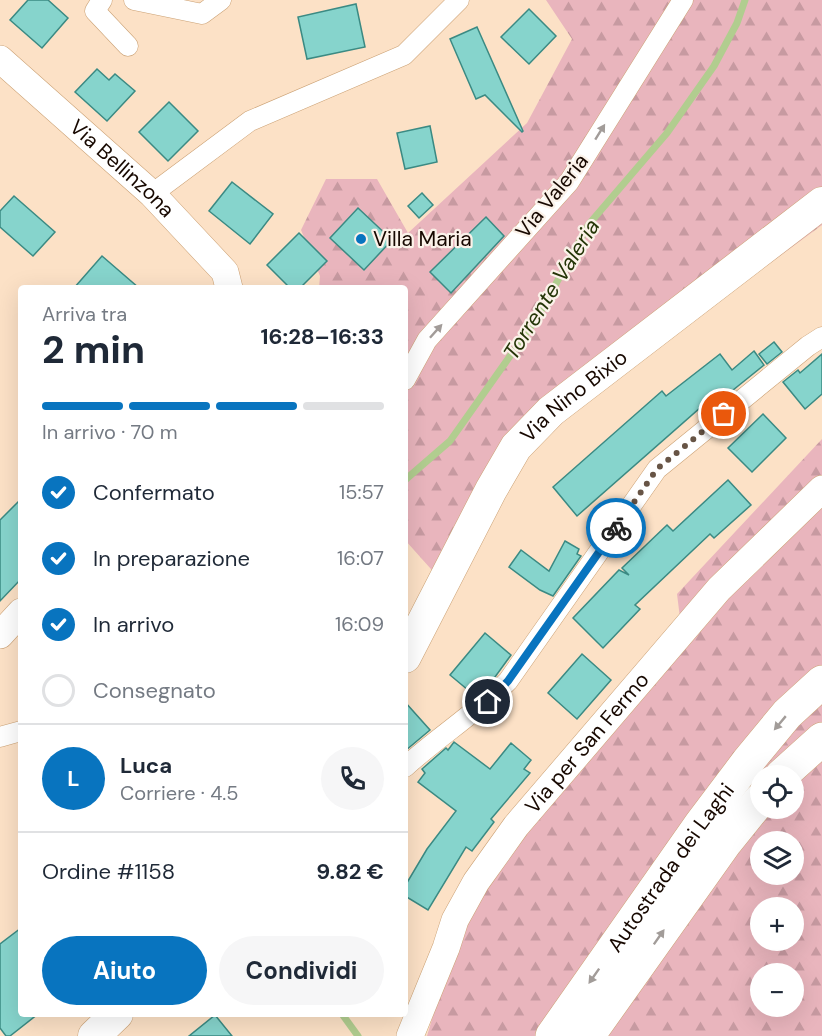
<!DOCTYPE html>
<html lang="it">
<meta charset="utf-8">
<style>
:root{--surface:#fff;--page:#f6f6f7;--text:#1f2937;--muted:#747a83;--line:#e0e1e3;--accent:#0874bf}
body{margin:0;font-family:"DM Sans",sans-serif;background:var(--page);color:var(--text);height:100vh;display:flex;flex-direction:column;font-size:22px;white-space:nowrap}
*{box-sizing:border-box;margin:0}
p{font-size:20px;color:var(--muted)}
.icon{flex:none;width:33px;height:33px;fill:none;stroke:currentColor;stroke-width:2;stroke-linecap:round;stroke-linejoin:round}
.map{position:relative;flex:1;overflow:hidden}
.side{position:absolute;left:18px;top:285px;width:390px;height:732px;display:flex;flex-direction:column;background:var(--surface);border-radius:6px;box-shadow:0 6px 24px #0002}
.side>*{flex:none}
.fabs{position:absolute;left:750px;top:765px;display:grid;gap:12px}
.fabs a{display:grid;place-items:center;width:54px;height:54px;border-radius:50%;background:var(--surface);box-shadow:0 6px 24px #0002;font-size:30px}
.pin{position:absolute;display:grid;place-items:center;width:51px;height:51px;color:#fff;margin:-26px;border:3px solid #fff;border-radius:50%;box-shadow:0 2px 6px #0007}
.courier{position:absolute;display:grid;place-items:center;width:60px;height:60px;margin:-30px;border:4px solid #0874bf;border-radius:50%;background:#fff;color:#222;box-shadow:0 2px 8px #0007}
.headline em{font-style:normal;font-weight:700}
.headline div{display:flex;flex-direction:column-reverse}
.headline{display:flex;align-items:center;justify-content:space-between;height:102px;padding:0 24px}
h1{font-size:39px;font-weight:700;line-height:45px}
.bar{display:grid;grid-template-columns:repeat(4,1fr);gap:9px 6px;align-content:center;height:72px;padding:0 24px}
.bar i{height:8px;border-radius:4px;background:var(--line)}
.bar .active{background:var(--accent)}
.bar p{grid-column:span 4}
.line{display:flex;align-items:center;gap:15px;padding:0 24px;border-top:2px solid var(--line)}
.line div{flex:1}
.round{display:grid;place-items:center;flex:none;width:63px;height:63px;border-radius:32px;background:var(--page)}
ol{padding:0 24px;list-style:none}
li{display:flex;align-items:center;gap:18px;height:66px}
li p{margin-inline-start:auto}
li .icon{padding:6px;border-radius:50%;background:var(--accent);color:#fff;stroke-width:4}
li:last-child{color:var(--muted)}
li i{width:33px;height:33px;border:3px solid var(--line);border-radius:50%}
.action{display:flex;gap:12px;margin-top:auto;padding:12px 24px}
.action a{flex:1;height:69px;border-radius:36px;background:var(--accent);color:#fff;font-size:24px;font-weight:700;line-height:69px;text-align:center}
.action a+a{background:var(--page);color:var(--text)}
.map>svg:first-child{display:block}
</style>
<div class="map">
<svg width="822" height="1036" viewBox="0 0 822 1036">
<defs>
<pattern id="forest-firs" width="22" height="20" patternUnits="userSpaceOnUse" patternTransform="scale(1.5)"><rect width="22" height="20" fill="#e9b5bd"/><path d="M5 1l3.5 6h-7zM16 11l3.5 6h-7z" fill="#c79aa1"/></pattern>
</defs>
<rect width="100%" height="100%" fill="#fce1c6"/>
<!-- forest -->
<g fill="url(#forest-firs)" fill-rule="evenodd">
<polygon points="546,0 822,0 822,225 595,392 520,463 447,587 405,540 405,288 319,288 320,276 301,230 326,179 377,179 408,233 527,123 572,39"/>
<path d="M822,439v597h-395l14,-47 46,-116 196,-231 -6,-48zM760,776h34v32h-34zM760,842h34v32h-34zM760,908h34v32h-34zM760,974h34v32h-34z"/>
</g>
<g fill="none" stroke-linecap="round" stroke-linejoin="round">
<!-- stream -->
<g stroke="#b1cd8f" stroke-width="7">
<polyline points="405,480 450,441 537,318 589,224 667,133 714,66 737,23 745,0"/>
<polyline points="342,1014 358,1036"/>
</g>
</g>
<!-- building -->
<g fill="#86d4cc" stroke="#3b8a83" stroke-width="1.5">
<polygon points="28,0 48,0 68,18 42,48 10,20"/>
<polygon points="356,4 365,47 307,59 298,17"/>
<polygon points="529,9 556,36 529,64 501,37"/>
<polygon points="477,27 523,131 522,132 485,95 476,99 450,39"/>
<polygon points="97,69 109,80 115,74 135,91 107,121 75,92"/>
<polygon points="169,102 198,131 168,161 139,132"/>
<polygon points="430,126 437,162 405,169 397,133"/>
<polygon points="232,182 273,214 250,244 209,211"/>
<polygon points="422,193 433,205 419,218 408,206"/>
<polygon points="14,196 55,232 33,256 0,227 0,211"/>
<polygon points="358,208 392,240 364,270 330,238"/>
<polygon points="486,217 504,236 451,293 430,272"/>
<polygon points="299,233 327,261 300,288 290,288 267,265"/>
<polygon points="102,256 139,288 74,288"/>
<polygon points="774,342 782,352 767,364 759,354"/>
<polygon points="754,351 764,365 712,407 708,401 577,516 553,487 662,391 666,396 720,354 732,370"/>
<polygon points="822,354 822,394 805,409 783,382 798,370 800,373"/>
<polygon points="763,414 786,438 752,472 728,448"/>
<polygon points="728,480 751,505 714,538 710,534 635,605 640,609 603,648 573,618 619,570 629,575 622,568 667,525 673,531"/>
<polygon points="21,499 21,579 0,601 0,520"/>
<polygon points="565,541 579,549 577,554 581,556 553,596 540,590 509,567 521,550 549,571"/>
<polygon points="485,633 511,655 495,677 474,695 450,675"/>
<polygon points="582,654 611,680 577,719 548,693"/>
<polygon points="405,702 430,730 405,751"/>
<polygon points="454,742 490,769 511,743 531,760 524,769 530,773 491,819 494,822 472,851 466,847 428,910 405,896 405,886 427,849 456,811 418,782 425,773 422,769 446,748 448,750"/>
<polygon points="21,928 21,1014 38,1014 10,1036 6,1036 0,1028 0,944"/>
<polygon points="215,1015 232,1036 189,1036"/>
</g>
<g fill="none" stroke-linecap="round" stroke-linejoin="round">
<!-- street casing -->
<g stroke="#cba174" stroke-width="21">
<g id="street">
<polyline points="102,0 95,11 128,46"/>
<polyline points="134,0 202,14 221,0"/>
<polyline points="152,194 250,121 404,55 459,0"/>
<polyline points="405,380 427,340 569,182 683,0"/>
<polyline points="0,737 21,731"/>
<path d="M405,767c33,-30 71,-54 103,-86l149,-212 151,-123 14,-9"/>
</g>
</g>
<!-- secondary casing -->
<g stroke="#cba174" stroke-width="28">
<g id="secondary">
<path id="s1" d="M0,59l152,135 73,78 4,16"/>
<polyline points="0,635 21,612"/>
<path id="s2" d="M410,1036l36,-88 9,-28 21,-38 40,-56 203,-237 103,-100"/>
</g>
</g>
<!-- primary casing -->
<g stroke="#cba174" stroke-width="33">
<g id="primary">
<path id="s3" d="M405,657l86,-167 25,-43 35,-36 271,-208"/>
<polyline points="94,1036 117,1014"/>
</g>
</g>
<!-- highway casing -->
<g stroke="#cba174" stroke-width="34">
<g id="highway">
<polyline points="781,776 822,739"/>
<path id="s4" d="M552,1036l148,-211 49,-65 38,-46 35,-32"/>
<polyline points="588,1036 726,842 760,800"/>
</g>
</g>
<!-- street -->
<use href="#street" stroke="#fff" stroke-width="20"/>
<!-- secondary -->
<use href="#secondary" stroke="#fff" stroke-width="27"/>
<!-- primary -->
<use href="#primary" stroke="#fff" stroke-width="32"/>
<!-- highway -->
<use href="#highway" stroke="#fff" stroke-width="33"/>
</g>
<!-- one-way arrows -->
<defs><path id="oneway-solid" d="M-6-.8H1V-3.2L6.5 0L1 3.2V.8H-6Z" transform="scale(1.5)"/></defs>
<g fill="#a29c99">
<use href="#oneway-solid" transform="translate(600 132) rotate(-58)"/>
<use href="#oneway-solid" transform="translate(436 331) rotate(-48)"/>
<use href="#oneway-solid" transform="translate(780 723) rotate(130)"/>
<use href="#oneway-solid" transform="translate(659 937) rotate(-55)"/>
<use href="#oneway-solid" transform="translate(594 976) rotate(125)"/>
</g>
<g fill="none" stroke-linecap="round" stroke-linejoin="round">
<!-- done -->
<polyline stroke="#675445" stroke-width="6" stroke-dasharray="0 10.8" points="616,528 657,469 724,414"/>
<!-- route -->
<polyline stroke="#0874bf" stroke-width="8" points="488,702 508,681 616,528"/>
</g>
<!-- markers -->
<circle fill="#0874bf" stroke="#fbf2e9" stroke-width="2" cx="361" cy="239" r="6"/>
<g text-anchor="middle" stroke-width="4.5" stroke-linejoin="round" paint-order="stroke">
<!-- street labels -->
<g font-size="21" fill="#170800" stroke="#fbf2e9">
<text dy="7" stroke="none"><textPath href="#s1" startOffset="164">Via Bellinzona</textPath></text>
<text transform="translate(552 196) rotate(-51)" y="7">Via Valeria</text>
<text dy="7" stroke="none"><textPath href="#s3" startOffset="315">Via Nino Bixio</textPath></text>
<text dy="7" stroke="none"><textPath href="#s2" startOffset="346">Via per San Fermo</textPath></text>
<text dy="7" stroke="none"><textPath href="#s4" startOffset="206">Autostrada dei Laghi</textPath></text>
</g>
<!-- poi labels -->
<g font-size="21" fill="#170800" stroke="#fbf2e9" text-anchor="start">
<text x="373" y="246">Villa Maria</text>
</g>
<!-- water labels -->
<g font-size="22" font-style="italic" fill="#243507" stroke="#fbf2e9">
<text transform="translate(551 289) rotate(-58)" y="8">Torrente Valeria</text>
</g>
</g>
</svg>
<div class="fabs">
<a><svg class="icon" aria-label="locate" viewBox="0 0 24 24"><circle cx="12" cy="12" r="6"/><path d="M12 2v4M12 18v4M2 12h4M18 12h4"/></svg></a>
<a><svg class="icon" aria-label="layers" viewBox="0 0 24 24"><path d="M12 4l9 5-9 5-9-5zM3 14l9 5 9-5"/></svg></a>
<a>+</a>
<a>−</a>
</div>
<div class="pin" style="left:724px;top:414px;background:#ea580c"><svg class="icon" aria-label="bag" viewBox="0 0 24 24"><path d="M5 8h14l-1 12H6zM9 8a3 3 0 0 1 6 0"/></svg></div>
<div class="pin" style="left:488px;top:702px;background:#1f2937"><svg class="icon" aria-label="home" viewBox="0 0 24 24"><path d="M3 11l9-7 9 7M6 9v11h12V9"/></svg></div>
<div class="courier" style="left:616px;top:528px"><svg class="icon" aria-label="bike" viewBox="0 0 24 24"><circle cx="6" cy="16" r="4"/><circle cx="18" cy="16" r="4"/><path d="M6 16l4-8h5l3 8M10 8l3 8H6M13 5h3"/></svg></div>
<section class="side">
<div class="headline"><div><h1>2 min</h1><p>Arriva tra</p></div><em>16:28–16:33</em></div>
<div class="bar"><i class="active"></i><i class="active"></i><i class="active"></i><i></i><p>In arrivo · 70 m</p></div>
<ol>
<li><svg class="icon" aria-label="check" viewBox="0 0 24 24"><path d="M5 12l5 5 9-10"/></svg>Confermato<p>15:57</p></li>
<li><svg class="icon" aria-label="check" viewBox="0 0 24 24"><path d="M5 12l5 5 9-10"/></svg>In preparazione<p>16:07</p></li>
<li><svg class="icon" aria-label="check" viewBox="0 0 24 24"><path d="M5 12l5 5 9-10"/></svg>In arrivo<p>16:09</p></li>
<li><i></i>Consegnato</li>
</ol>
<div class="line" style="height:108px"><b class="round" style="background:var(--accent);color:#fff">L</b><div><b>Luca</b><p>Corriere · 4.5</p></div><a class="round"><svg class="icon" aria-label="phone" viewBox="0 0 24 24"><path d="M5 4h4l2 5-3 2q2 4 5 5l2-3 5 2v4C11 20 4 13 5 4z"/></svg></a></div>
<div class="line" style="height:78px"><div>Ordine #1158</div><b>9.82 €</b></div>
<div class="action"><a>Aiuto</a><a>Condividi</a></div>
</section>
</div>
